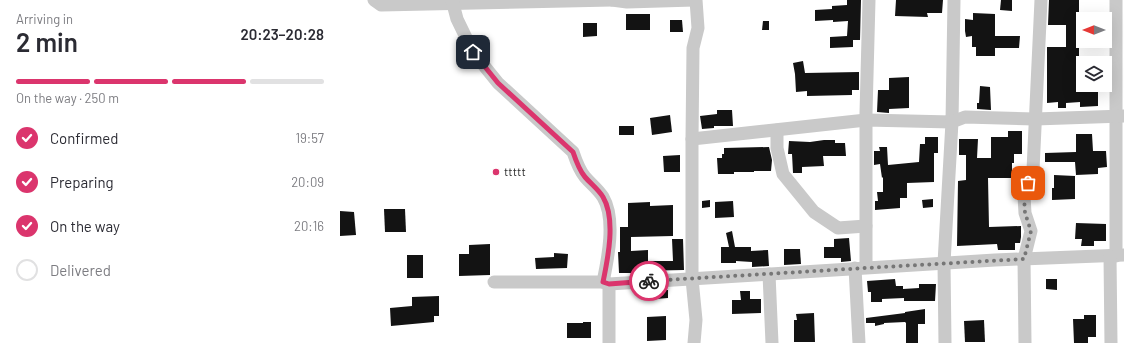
<!DOCTYPE html>
<meta charset="utf-8">
<style>
:root{--surface:#fff;--page:#f2f2f3;--text:#2b2b33;--muted:#7c7c81;--line:#e1e1e2;--accent:#db356d}
body{margin:0;font-family:Barlow,sans-serif;background:var(--page);color:var(--text);height:100vh;display:flex;flex-direction:column;font-size:15px;white-space:nowrap}
*{box-sizing:border-box;margin:0}
p{font-size:13px;color:var(--muted)}
.icon{flex:none;width:22px;height:22px;fill:none;stroke:currentColor;stroke-width:2;stroke-linecap:round;stroke-linejoin:round}
.map{position:relative;flex:1;overflow:hidden}
.sheet{display:flex;flex-direction:column;background:var(--surface);width:340px}
.sheet>*{flex:none}
.needle{width:26px;rotate:270deg}
.buttons{position:absolute;left:736px;top:12px;display:grid;gap:8px}
.buttons a{display:grid;place-items:center;width:36px;height:36px;border-radius:0px;background:var(--surface);box-shadow:0 4px 16px #0002;font-size:20px}
.pin{position:absolute;display:grid;place-items:center;width:34px;height:34px;color:#fff;margin:-17px;border-radius:8px;box-shadow:0 2px 6px #0006}
.courier{position:absolute;display:grid;place-items:center;width:40px;height:40px;margin:-20px;border:3px solid #db356d;border-radius:50%;background:#fff;color:#222;box-shadow:0 1px 5px #0007}
.overview em{font-style:normal;font-weight:600}
.overview div{display:flex;flex-direction:column-reverse}
.overview{display:flex;align-items:center;justify-content:space-between;height:68px;padding:0 16px}
h1{font-size:26px;font-weight:600;line-height:30px}
.bar{display:grid;grid-template-columns:repeat(4,1fr);gap:6px 4px;align-content:center;height:48px;padding:0 16px}
.bar i{height:5px;border-radius:3px;background:var(--line)}
.bar .active{background:var(--accent)}
.bar p{grid-column:span 4}
ol{padding:0 16px;list-style:none}
li{display:flex;align-items:center;gap:12px;height:44px}
li p{margin-inline-start:auto}
li .icon{padding:4px;border-radius:50%;background:var(--accent);color:#fff;stroke-width:4}
li:last-child{color:var(--muted)}
li i{width:22px;height:22px;border:2px solid var(--line);border-radius:50%}
main{display:flex;flex:1;min-height:0}
.map>svg:first-child{display:block}
</style>
<main>
<section class="sheet">
<div class="overview"><div><h1>2 min</h1><p>Arriving in</p></div><em>20:23–20:28</em></div>
<div class="bar"><i class="active"></i><i class="active"></i><i class="active"></i><i></i><p>On the way · 250 m</p></div>
<ol>
<li><svg class="icon" aria-label="check" viewBox="0 0 24 24"><path d="M5 12l5 5 9-10"/></svg>Confirmed<p>19:57</p></li>
<li><svg class="icon" aria-label="check" viewBox="0 0 24 24"><path d="M5 12l5 5 9-10"/></svg>Preparing<p>20:09</p></li>
<li><svg class="icon" aria-label="check" viewBox="0 0 24 24"><path d="M5 12l5 5 9-10"/></svg>On the way<p>20:16</p></li>
<li><i></i>Delivered</li>
</ol>
</section>
<div class="map">
<svg width="784" height="343" viewBox="0 0 784 343">
<rect width="100%" height="100%" fill="#fff"/>
<!-- building -->
<g fill="#131313">
<polygon points="507,0 521,0 520,40 513,40 513,47 490,48 490,37 507,36 508,21 493,22 493,20 475,21 475,10 492,9 492,6 507,5"/>
<polygon points="556,0 603,0 602,13 587,13 588,17 555,16"/>
<polygon points="661,0 672,0 672,11 660,10"/>
<polygon points="709,0 739,0 739,58 736,58 736,88 758,88 758,106 740,107 740,102 726,103 726,108 718,108 718,102 707,103 707,47 726,47 726,25 708,25"/>
<polygon points="633,13 655,14 655,36 680,36 679,48 655,48 655,56 636,56 636,47 632,47 632,36 626,37 625,31 625,19 633,20"/>
<rect x="286" y="14" width="24" height="16"/>
<polygon points="330,20 342,20 343,32 330,32"/>
<polygon points="423,21 429,21 429,30 422,30"/>
<polygon points="243,23 257,23 257,36 243,37"/>
<polygon points="463,61 465,73 519,72 519,90 512,90 512,95 467,96 467,91 456,92 455,74 453,63"/>
<polygon points="569,77 569,108 549,109 549,113 537,112 538,90 549,90 549,78"/>
<polygon points="640,86 650,87 651,110 637,109 637,103 639,103"/>
<polygon points="377,110 392,110 393,126 374,126 374,128 362,129 360,116 377,114"/>
<polygon points="330,115 332,132 312,135 310,118"/>
<rect x="279" y="126" width="15" height="9"/>
<polygon points="668,131 682,131 682,154 674,154 674,163 672,163 672,178 648,178 649,227 681,226 681,237 680,243 675,243 675,250 658,250 657,244 617,246 618,181 626,180 626,155 619,155 619,139 638,139 637,158 651,158 651,137 668,137"/>
<polygon points="736,134 752,134 753,151 766,151 767,167 758,168 758,174 736,175 735,162 705,162 705,153 736,152"/>
<polygon points="585,137 598,137 598,153 594,153 594,182 567,183 567,198 560,198 560,208 535,210 535,201 538,201 537,192 543,192 543,177 542,178 540,164 534,165 534,151 540,151 539,147 547,147 548,165 579,162 580,144 585,144"/>
<polygon points="484,140 495,140 495,143 505,143 506,156 483,156 484,166 462,167 462,173 453,173 452,154 448,154 449,141 470,142"/>
<polygon points="429,147 432,160 431,171 414,171 414,172 394,172 394,174 378,174 377,158 382,158 382,154 384,154 384,148"/>
<polygon points="340,155 340,172 324,172 323,156"/>
<polygon points="714,175 735,176 735,199 712,200 712,188 714,188"/>
<polygon points="593,199 593,207 583,208 582,200"/>
<polygon points="370,200 370,207 362,208 362,201"/>
<polygon points="393,201 394,217 375,218 375,202"/>
<polygon points="310,202 310,206 333,205 333,236 291,237 291,251 308,250 308,261 333,261 332,239 343,239 344,270 295,271 295,273 279,273 278,252 280,252 280,227 288,227 288,203"/>
<polygon points="44,209 65,209 66,232 45,232"/>
<polygon points="0,211 14,212 16,235 0,236"/>
<polygon points="736,223 766,224 766,241 754,241 754,246 741,246 742,239 735,239"/>
<polygon points="392,231 395,247 411,247 411,251 428,250 429,266 412,267 412,262 396,261 396,263 381,263 381,247 389,247 386,233"/>
<polygon points="509,238 511,261 501,262 501,258 484,258 484,247 494,247 494,239"/>
<polygon points="150,244 150,275 119,276 119,254 129,254 129,245"/>
<polygon points="444,249 460,249 461,264 444,265"/>
<polygon points="214,253 228,254 227,268 196,269 195,258 214,257"/>
<rect x="67" y="255" width="16" height="23"/>
<polygon points="555,279 556,286 563,286 563,289 579,288 579,284 596,284 595,301 564,301 564,298 542,299 542,302 531,302 531,292 528,292 527,281"/>
<polygon points="706,279 717,279 717,290 706,289"/>
<polygon points="303,290 328,290 328,298 303,300"/>
<polygon points="400,291 410,291 410,299 421,299 421,313 392,314 392,300 401,300"/>
<polygon points="99,296 99,316 94,316 94,322 51,326 50,308 72,306 72,297"/>
<polygon points="585,309 585,324 578,324 578,343 566,343 566,323 565,322 544,323 544,324 535,326 535,323 526,323 526,318 565,313 565,312"/>
<polygon points="474,313 475,342 454,342 454,320 457,320 456,314"/>
<polygon points="744,315 756,315 756,337 748,337 748,343 734,343 733,319 744,319"/>
<polygon points="326,316 326,340 307,341 307,317"/>
<polygon points="644,320 645,342 625,342 624,321"/>
<polygon points="243,322 251,322 251,338 227,338 227,323 243,323"/>
</g>
<g fill="none" stroke-linecap="round" stroke-linejoin="round">
<!-- minor -->
<g stroke="#c9c9c9" stroke-width="13">
<polyline points="34,0 41,5 272,0"/>
<path d="M112,0l5,19 16,33 25,31 75,69c3,9 6,18 12,25 6,7 13,12 18,20 13,22 5,61 0,85l6,2 386,-24 129,-5"/>
<polyline points="272,0 287,2 354,0"/>
<polyline points="776,0 776,256"/>
<polyline points="437,130 437,148 443,174 474,212 498,228 526,226"/>
<polyline points="352,139 526,120 612,122 614,0"/>
<polyline points="770,256 771,343"/>
<polyline points="526,267 526,113 529,0"/>
<polyline points="515,268 519,343"/>
<polyline points="429,274 432,343"/>
<polyline points="154,282 263,282"/>
<polyline points="269,343 269,284"/>
<polyline points="354,343 356,320 352,279 352,139 353,48 358,28 356,0"/>
<polyline points="605,343 604,263 612,122 625,117 695,119 784,116"/>
<polyline points="685,343 684,259 691,231 685,213 684,196 693,170 701,0"/>
</g>
</g>
<g fill="none" stroke-linecap="round" stroke-linejoin="round">
<!-- done -->
<polyline stroke="#767676" stroke-width="4" stroke-dasharray="0 7.2" points="309,281 526,268 684,259 691,231 685,213 684,196 688,183"/>
<!-- route -->
<path stroke="#db356d" stroke-width="5" d="M133,52l25,31 75,69c3,9 6,18 12,25 6,7 13,12 18,20 13,22 5,61 0,85l6,2 40,-3"/>
</g>
<!-- markers -->
<circle fill="#db356d" stroke="#fff" stroke-width="1.5" cx="156" cy="172" r="4"/>
<g text-anchor="middle" stroke-width="4" stroke-linejoin="round" paint-order="stroke">
<!-- poi labels -->
<g font-size="12" fill="#2c2c2c" stroke="#fff" text-anchor="start">
<text x="164" y="176">ttttt</text>
</g>
</g>
</svg>
<div class="buttons">
<a><svg class="needle" viewBox="-14 -14 28 28"><path d="M0-13l5 13h-10z" fill="#e53935"/><path d="M0 13l5-13h-10z" fill="#7c7c81"/></svg></a>
<a><svg class="icon" aria-label="layers" viewBox="0 0 24 24"><path d="M12 4l9 5-9 5-9-5zM3 14l9 5 9-5"/></svg></a>
</div>
<div class="pin" style="left:688px;top:183px;background:#ea580c"><svg class="icon" aria-label="bag" viewBox="0 0 24 24"><path d="M5 8h14l-1 12H6zM9 8a3 3 0 0 1 6 0"/></svg></div>
<div class="pin" style="left:133px;top:52px;background:#1f2937"><svg class="icon" aria-label="home" viewBox="0 0 24 24"><path d="M3 11l9-7 9 7M6 9v11h12V9"/></svg></div>
<div class="courier" style="left:309px;top:281px"><svg class="icon" aria-label="bike" viewBox="0 0 24 24"><circle cx="6" cy="16" r="4"/><circle cx="18" cy="16" r="4"/><path d="M6 16l4-8h5l3 8M10 8l3 8H6M13 5h3"/></svg></div>
</div>
</main>
